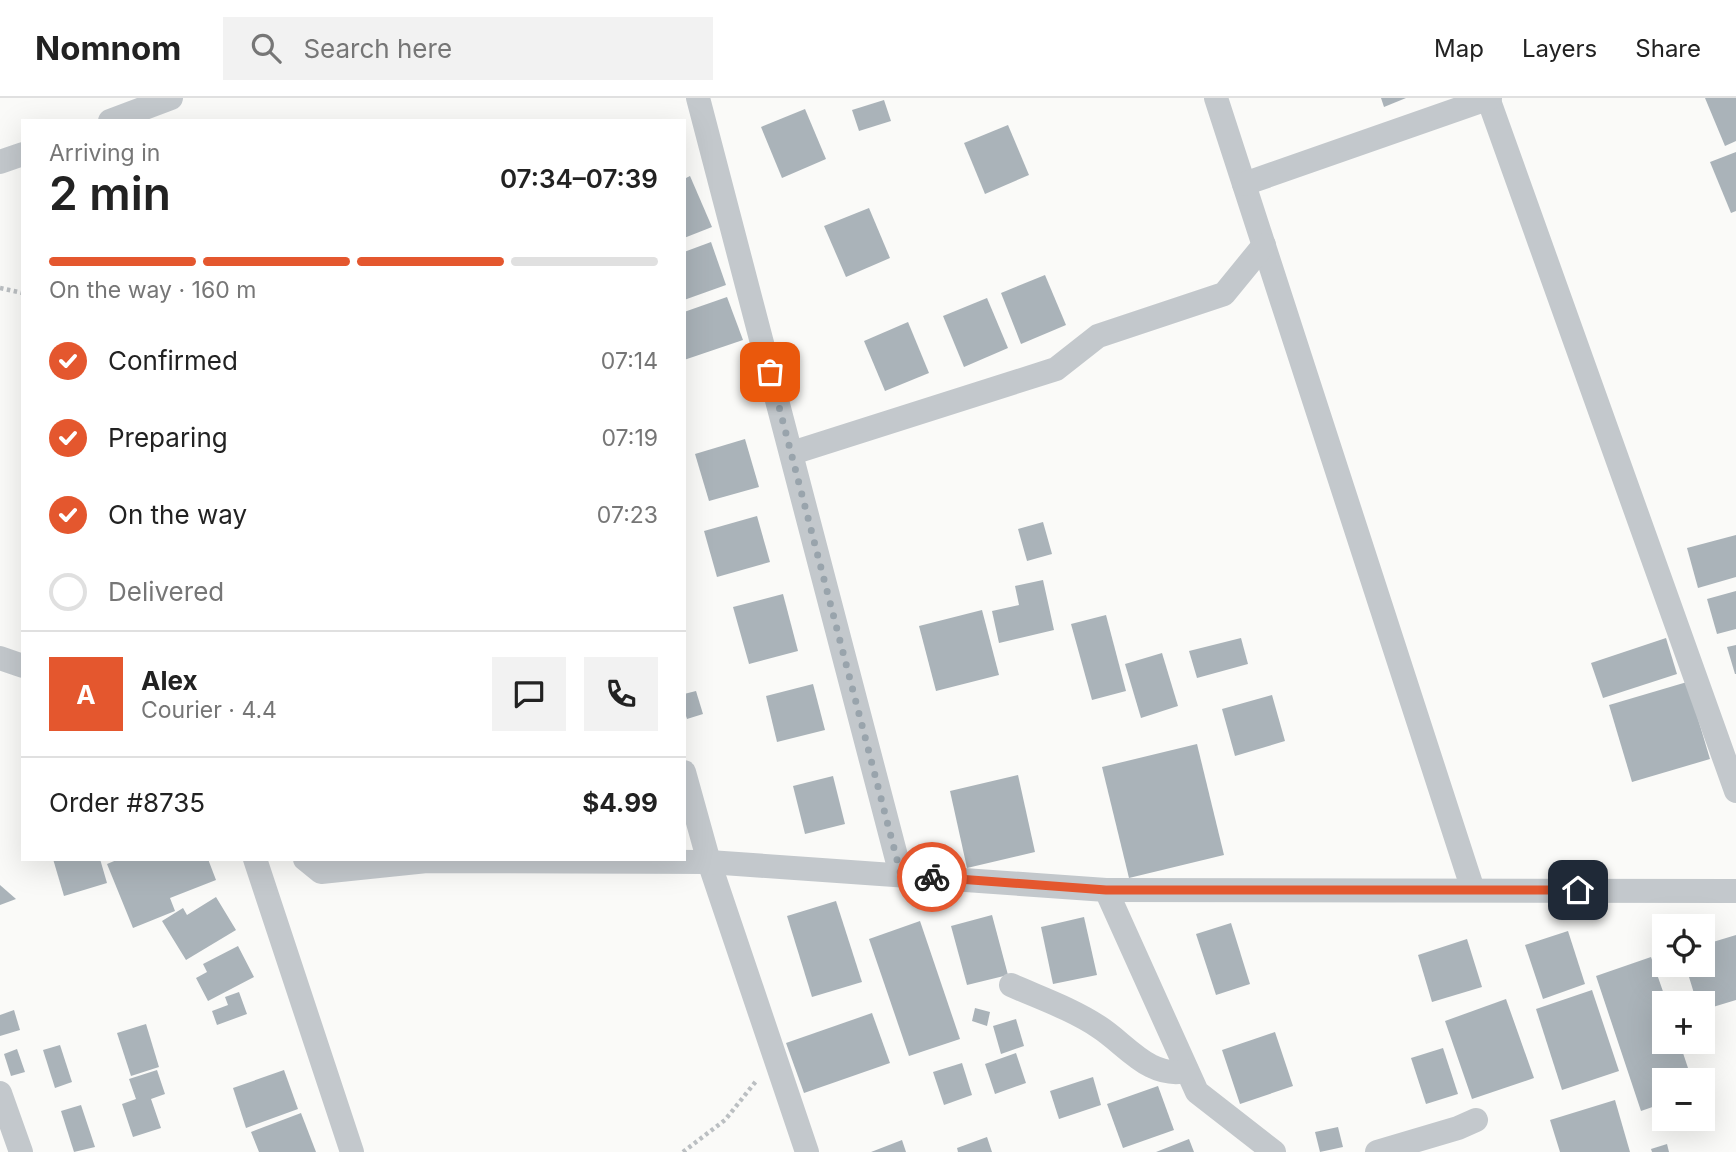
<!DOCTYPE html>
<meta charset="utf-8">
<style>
:root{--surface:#fff;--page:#f2f2f2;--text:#222;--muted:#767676;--line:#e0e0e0;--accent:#e4572e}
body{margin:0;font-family:Inter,sans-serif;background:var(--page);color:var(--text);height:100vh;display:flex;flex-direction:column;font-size:26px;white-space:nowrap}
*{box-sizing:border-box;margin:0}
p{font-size:23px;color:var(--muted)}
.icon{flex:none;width:38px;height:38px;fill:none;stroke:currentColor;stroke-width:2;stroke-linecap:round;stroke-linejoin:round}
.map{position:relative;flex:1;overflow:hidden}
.side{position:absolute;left:21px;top:21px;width:665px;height:742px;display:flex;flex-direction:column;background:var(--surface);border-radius:0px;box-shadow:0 7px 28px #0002}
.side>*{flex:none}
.fabs{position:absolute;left:1652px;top:816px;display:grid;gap:14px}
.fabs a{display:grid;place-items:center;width:63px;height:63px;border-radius:0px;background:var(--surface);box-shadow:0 7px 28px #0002;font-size:35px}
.pin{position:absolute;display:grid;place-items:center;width:60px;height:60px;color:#fff;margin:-30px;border-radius:14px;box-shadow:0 4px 10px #0006}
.courier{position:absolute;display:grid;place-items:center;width:70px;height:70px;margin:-35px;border:5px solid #e4572e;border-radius:50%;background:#fff;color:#222;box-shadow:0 2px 9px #0007}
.headline em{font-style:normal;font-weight:600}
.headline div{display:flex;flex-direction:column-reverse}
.headline{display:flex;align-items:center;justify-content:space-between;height:119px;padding:0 28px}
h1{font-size:46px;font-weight:600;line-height:52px}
.bar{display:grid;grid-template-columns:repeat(4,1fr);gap:10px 7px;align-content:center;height:84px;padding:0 28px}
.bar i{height:9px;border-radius:5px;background:var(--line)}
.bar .current{background:var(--accent)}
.bar p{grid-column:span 4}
.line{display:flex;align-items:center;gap:18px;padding:0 28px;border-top:2px solid var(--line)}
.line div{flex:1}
.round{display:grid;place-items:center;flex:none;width:74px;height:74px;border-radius:0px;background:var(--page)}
ol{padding:0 28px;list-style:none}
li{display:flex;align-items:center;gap:21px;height:77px}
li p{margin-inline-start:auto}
li .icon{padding:7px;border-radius:50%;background:var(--accent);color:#fff;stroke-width:4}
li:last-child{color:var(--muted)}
li i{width:38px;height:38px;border:4px solid var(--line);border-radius:50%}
header{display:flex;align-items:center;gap:42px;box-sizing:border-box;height:98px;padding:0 35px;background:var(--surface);border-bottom:2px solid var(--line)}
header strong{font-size:33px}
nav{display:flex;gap:38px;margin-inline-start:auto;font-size:24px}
.search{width:490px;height:63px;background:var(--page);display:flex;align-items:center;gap:18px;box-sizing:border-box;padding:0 24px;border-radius:0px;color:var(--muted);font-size:26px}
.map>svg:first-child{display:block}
</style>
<header>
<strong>Nomnom</strong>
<div class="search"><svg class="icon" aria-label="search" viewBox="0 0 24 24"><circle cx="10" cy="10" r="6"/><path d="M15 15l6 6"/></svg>Search here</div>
<nav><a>Map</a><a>Layers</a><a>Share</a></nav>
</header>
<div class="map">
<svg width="1736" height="1054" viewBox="0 0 1736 1054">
<rect width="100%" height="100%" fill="#fafaf8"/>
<!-- building -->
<g fill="#aab3b9">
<polygon points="1381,0 1406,0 1384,9"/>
<polygon points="1705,0 1736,0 1736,43 1725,48"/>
<polygon points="884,2 891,23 859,33 852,12"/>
<polygon points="805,11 826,61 782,80 761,29"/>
<polygon points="1008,27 1029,77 985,96 964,45"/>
<polygon points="1736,54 1736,113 1731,115 1710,64"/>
<polygon points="690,78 712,129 684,140 684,81"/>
<polygon points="869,110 890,160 846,179 824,128"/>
<polygon points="711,144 726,187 684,202 684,154"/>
<polygon points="1045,177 1066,227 1021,246 1001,195"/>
<polygon points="727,199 743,242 684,262 684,214"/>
<polygon points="987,200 1008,250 964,269 943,218"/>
<polygon points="908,224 929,275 885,293 864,243"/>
<polygon points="745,341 759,389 709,403 695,356"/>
<polygon points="757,418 770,464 717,479 704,433"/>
<polygon points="1043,424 1052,456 1027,463 1018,431"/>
<polygon points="1736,437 1736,479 1698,490 1687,450"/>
<polygon points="1043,482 1054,532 999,545 992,513 1019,507 1015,488"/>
<polygon points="1736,493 1736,531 1717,536 1707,501"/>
<polygon points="783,496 798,553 749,566 733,509"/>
<polygon points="982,512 999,577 936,593 919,528"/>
<polygon points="1106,517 1126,593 1092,602 1071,526"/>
<polygon points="1241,540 1248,566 1197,580 1189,553"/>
<polygon points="1666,540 1677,576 1603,600 1591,565"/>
<polygon points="1736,547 1736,576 1735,576 1727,549"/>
<polygon points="1162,555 1178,608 1141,620 1125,566"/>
<polygon points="1687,584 1710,661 1632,684 1609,607"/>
<polygon points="813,586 825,632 777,644 766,598"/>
<polygon points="696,593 703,616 687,621 684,612 684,596"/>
<polygon points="1272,597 1285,643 1235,658 1222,611"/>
<polygon points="1197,646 1224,757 1129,780 1102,669"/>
<polygon points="1018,677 1035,754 967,770 950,693"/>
<polygon points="833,678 845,726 805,736 793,688"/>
<polygon points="53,761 100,761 107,785 64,798"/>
<polygon points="119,761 208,761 216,782 170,800 175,813 133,830 107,766"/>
<polygon points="0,787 16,801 0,807"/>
<polygon points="216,799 236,832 186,862 162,823 183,810 187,817"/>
<polygon points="836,803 862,884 812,899 787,818"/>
<polygon points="992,817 1008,877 967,887 951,828"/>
<polygon points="1084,819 1097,877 1053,886 1041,829"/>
<polygon points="920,823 960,941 909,958 869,841"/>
<polygon points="1231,825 1250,886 1216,897 1196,836"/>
<polygon points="1568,833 1585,886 1543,901 1525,847"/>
<polygon points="1736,837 1736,902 1703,912 1703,905 1697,905 1685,866 1703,866 1703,847"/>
<polygon points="1467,841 1482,889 1432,904 1418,857"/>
<polygon points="238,848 254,879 208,903 196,880 207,874 203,866"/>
<polygon points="1651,859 1667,905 1664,905 1664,943 1679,943 1692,982 1664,982 1664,1005 1641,1013 1596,878"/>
<polygon points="1592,892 1619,973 1562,992 1536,911"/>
<polygon points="239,894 247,916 217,927 212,913 228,907 225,899"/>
<polygon points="1506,901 1534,980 1472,1001 1445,923"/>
<polygon points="975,910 990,914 987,928 972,923"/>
<polygon points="14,912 20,932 0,938 0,917"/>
<polygon points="872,915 890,965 804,995 786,945"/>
<polygon points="1016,921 1024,948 1001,956 993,928"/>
<polygon points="146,926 159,969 131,978 117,935"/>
<polygon points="1275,934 1293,988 1240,1006 1222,952"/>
<polygon points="60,947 72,984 55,990 43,952"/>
<polygon points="1443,950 1458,996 1426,1006 1411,960"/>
<polygon points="17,951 25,974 11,978 4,956"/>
<polygon points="1016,955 1026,985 995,996 985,966"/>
<polygon points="962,965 972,997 944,1007 933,974"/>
<polygon points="157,972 165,996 151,1001 161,1030 133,1039 122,1006 136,1001 129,981"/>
<polygon points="284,972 298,1011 246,1030 233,990"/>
<polygon points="1093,979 1101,1007 1059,1021 1050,993"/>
<polygon points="1158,988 1174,1032 1123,1050 1107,1006"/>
<polygon points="1615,1002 1630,1054 1560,1054 1550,1022"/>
<polygon points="81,1007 95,1049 74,1054 61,1013"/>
<polygon points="301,1015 316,1054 259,1054 251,1034"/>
<polygon points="1338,1029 1343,1049 1320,1054 1315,1034"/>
<polygon points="987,1039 992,1054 958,1054 957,1050"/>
<polygon points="1189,1041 1194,1054 1156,1054"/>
<polygon points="902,1042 906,1054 871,1054"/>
<polygon points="1667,1046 1669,1054 1652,1054 1651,1051"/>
</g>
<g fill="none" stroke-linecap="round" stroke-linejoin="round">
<!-- path -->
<g stroke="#bbbfc2" stroke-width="4.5" stroke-dasharray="3.5 3.5" stroke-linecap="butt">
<polyline points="0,190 23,195"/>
<polyline points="683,1054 725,1022 757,982"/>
</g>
<!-- street -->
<g stroke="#c3c8cc" stroke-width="24">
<polyline points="698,0 901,777"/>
<polyline points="1216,0 1473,792"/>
<polyline points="1488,0 1736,693"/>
<polyline points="110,23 171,0"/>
<polyline points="0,64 23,56"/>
<polyline points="1244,86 1490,0"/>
<polyline points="792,355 1056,271 1098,238 1224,196 1264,147"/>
<polyline points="0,560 23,568"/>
<polyline points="684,674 709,764 807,1054"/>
<polyline points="255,761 352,1054"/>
<polyline points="305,761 321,774 427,763 709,764 1106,792 1197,994 1274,1054"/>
<polyline points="1106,792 1736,793"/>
<path d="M1011,887c29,13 61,24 88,42 28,18 50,52 88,44"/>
<polyline points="0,995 21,1054"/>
<polyline points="1377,1054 1458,1030 1476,1022"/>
</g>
</g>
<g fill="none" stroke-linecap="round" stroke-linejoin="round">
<!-- done -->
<polyline stroke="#99a4ac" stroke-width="7" stroke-dasharray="0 12.6" points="770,274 901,777 932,779"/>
<!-- route -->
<polyline stroke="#e4572e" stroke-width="9" points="932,779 1106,792 1578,792"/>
</g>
</svg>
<div class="fabs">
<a><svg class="icon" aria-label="locate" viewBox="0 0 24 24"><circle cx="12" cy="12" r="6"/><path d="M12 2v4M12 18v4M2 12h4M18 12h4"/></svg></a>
<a>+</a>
<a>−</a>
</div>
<div class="pin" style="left:770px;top:274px;background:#ea580c"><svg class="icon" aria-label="bag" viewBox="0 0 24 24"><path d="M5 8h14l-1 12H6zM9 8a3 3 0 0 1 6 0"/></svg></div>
<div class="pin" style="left:1578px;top:792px;background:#1f2937"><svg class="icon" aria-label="home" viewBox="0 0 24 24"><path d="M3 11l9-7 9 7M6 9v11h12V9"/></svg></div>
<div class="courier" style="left:932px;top:779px"><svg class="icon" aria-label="bike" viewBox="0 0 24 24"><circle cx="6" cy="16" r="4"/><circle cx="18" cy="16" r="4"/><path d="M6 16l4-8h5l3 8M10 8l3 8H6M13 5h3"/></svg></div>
<section class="side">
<div class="headline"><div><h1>2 min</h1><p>Arriving in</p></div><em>07:34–07:39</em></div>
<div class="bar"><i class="current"></i><i class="current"></i><i class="current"></i><i></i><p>On the way · 160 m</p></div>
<ol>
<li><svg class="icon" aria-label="check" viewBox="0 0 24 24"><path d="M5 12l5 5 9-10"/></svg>Confirmed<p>07:14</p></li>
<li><svg class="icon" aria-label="check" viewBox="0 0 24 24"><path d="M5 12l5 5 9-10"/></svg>Preparing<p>07:19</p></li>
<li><svg class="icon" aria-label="check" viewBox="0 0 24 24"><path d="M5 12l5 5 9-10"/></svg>On the way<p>07:23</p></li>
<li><i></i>Delivered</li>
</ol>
<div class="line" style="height:126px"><b class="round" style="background:var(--accent);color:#fff">A</b><div><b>Alex</b><p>Courier · 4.4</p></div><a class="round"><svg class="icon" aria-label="chat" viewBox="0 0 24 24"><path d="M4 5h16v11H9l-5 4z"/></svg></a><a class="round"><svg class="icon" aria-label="phone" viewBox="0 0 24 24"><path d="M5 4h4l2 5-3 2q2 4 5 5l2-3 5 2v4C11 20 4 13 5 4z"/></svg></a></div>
<div class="line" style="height:91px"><div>Order #8735</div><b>$4.99</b></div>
</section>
</div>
